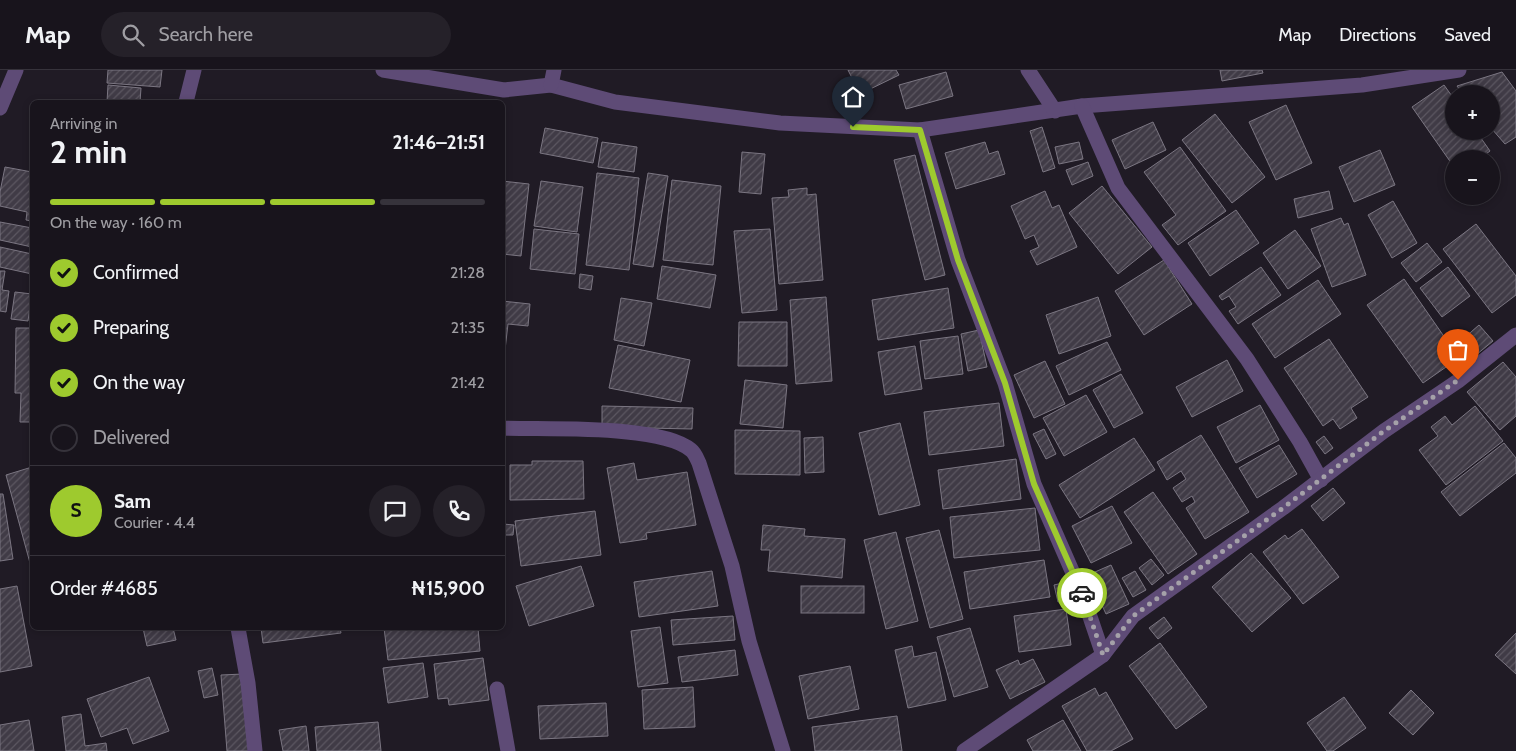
<!DOCTYPE html>
<meta charset="utf-8">
<style>
:root{--surface:#18141c;--page:#252129;--text:#f1f3f6;--muted:#9f9ea3;--line:#36333b;--accent:#9eca2e}
body{margin:0;font-family:Cabin,sans-serif;background:var(--page);color:var(--text);height:100vh;display:flex;flex-direction:column;font-size:19px;white-space:nowrap}
*{box-sizing:border-box;margin:0}
p{font-size:16px;color:var(--muted)}
.icon{flex:none;width:28px;height:28px;fill:none;stroke:currentColor;stroke-width:2;stroke-linecap:round;stroke-linejoin:round}
.map{position:relative;flex:1;overflow:hidden}
.drawer{position:absolute;left:30px;top:30px;width:475px;height:530px;display:flex;flex-direction:column;background:var(--surface);border-radius:8px;box-shadow:0 2px 8px #0003,0 0 0 1px var(--line)}
.drawer>*{flex:none}
.tools{position:absolute;left:1445px;top:15px;display:grid;gap:10px}
.tools a{display:grid;place-items:center;width:55px;height:55px;border-radius:50%;background:var(--surface);box-shadow:0 2px 8px #0003,0 0 0 1px var(--line);font-size:25px}
.pin{position:absolute;display:grid;place-items:center;width:42px;height:42px;color:#fff;margin:-51px -21px;border-radius:50% 50% 50% 0;rotate:-45deg;box-shadow:0 0 5px #0007}
.pin .icon{rotate:45deg}
.courier{position:absolute;display:grid;place-items:center;width:50px;height:50px;margin:-25px;border:4px solid #9eca2e;border-radius:50%;background:#fff;color:#222;box-shadow:0 1px 6px #0007}
.summary em{font-style:normal;font-weight:800}
.summary div{display:flex;flex-direction:column-reverse}
.summary{display:flex;align-items:center;justify-content:space-between;height:85px;padding:0 20px}
h1{font-size:32px;font-weight:800;line-height:38px}
.bar{display:grid;grid-template-columns:repeat(4,1fr);gap:8px 5px;align-content:center;height:60px;padding:0 20px}
.bar i{height:6px;border-radius:4px;background:var(--line)}
.bar .selected{background:var(--accent)}
.bar p{grid-column:span 4}
.line{display:flex;align-items:center;gap:12px;padding:0 20px;border-top:1px solid var(--line)}
.line div{flex:1}
.round{display:grid;place-items:center;flex:none;width:52px;height:52px;border-radius:26px;background:var(--page)}
ol{padding:0 20px;list-style:none}
li{display:flex;align-items:center;gap:15px;height:55px}
li p{margin-inline-start:auto}
li .icon{padding:5px;border-radius:50%;background:var(--accent);color:#111;stroke-width:4}
li:last-child{color:var(--muted)}
li i{width:28px;height:28px;border:2px solid var(--line);border-radius:50%}
header{display:flex;align-items:center;gap:30px;box-sizing:border-box;height:70px;padding:0 25px;background:var(--surface);border-bottom:1px solid var(--line)}
header strong{font-size:24px}
nav{display:flex;gap:28px;margin-inline-start:auto;font-size:18px}
.search{width:350px;height:45px;background:var(--page);display:flex;align-items:center;gap:12px;box-sizing:border-box;padding:0 18px;border-radius:28px;color:var(--muted);font-size:19px}
.map>svg:first-child{display:block}
</style>
<header>
<strong>Map</strong>
<div class="search"><svg class="icon" aria-label="search" viewBox="0 0 24 24"><circle cx="10" cy="10" r="6"/><path d="M15 15l6 6"/></svg>Search here</div>
<nav><a>Map</a><a>Directions</a><a>Saved</a></nav>
</header>
<div class="map">
<svg width="1516" height="681" viewBox="0 0 1516 681">
<defs>
<pattern id="building-hatch" width="6" height="6" patternUnits="userSpaceOnUse" patternTransform="scale(1.25)"><rect width="6" height="6" fill="#403b46"/><path d="M-1 1l2-2M0 6l6-6M5 7l2-2" fill="none" stroke="#5c5761"/></pattern>
</defs>
<rect width="100%" height="100%" fill="#201b25"/>
<!-- building -->
<g fill="url(#building-hatch)" stroke="#7b7682">
<polygon points="108,0 162,0 160,17 107,13"/>
<polygon points="848,0 896,0 899,5 860,24"/>
<polygon points="1220,0 1262,0 1263,3 1222,11"/>
<polygon points="946,2 953,26 906,39 899,15"/>
<polygon points="1502,2 1516,21 1516,67 1505,74 1491,58 1491,24 1463,24 1457,16"/>
<polygon points="108,15 141,18 140,32 107,32"/>
<polygon points="1444,15 1454,29 1454,61 1476,61 1490,81 1479,89 1454,89 1454,97 1412,37"/>
<polygon points="1286,35 1312,93 1276,110 1249,52"/>
<polygon points="1215,44 1265,107 1232,133 1182,70"/>
<polygon points="1153,52 1166,80 1125,99 1112,70"/>
<polygon points="1042,57 1055,98 1043,102 1030,61"/>
<polygon points="545,58 598,68 593,93 540,83"/>
<polygon points="602,72 637,77 634,102 598,97"/>
<polygon points="985,72 989,84 998,81 1005,104 956,119 945,83"/>
<polygon points="1079,72 1083,89 1059,94 1055,77"/>
<polygon points="1180,77 1226,141 1178,175 1162,155 1176,145 1144,102"/>
<polygon points="1380,80 1395,115 1354,132 1339,97"/>
<polygon points="742,82 765,84 761,124 739,122"/>
<polygon points="915,85 945,205 925,210 894,90"/>
<polygon points="1088,92 1093,106 1072,115 1066,100"/>
<polygon points="5,97 32,102 32,151 26,150 27,142 0,136 0,122"/>
<polygon points="597,103 639,108 629,200 586,195"/>
<polygon points="648,103 668,106 653,197 633,194"/>
<polygon points="672,110 721,116 713,195 663,190"/>
<polygon points="502,111 529,114 521,186 502,184"/>
<polygon points="541,111 583,117 577,162 534,156"/>
<polygon points="1102,116 1152,177 1118,204 1069,143"/>
<polygon points="807,118 807,125 816,124 823,210 779,214 772,128 789,127 788,120"/>
<polygon points="1045,121 1052,138 1059,135 1077,177 1037,195 1030,181 1039,177 1034,165 1025,169 1011,136"/>
<polygon points="1329,121 1333,139 1298,148 1294,129"/>
<polygon points="1393,131 1417,173 1392,188 1368,145"/>
<polygon points="1236,140 1259,173 1210,206 1188,173"/>
<polygon points="1341,148 1344,155 1348,153 1366,205 1332,217 1311,159"/>
<polygon points="0,152 32,158 32,177 0,170"/>
<polygon points="1476,154 1516,206 1516,225 1492,243 1443,179"/>
<polygon points="534,159 579,164 575,204 530,199"/>
<polygon points="770,159 777,240 742,243 734,161"/>
<polygon points="1295,160 1321,196 1288,219 1263,183"/>
<polygon points="1427,173 1442,192 1416,212 1401,193"/>
<polygon points="0,177 32,184 32,204 0,197"/>
<polygon points="1164,190 1192,234 1144,265 1115,221"/>
<polygon points="662,196 716,205 710,238 657,229"/>
<polygon points="1261,197 1281,225 1238,254 1229,241 1236,237 1229,226 1222,230 1219,226"/>
<polygon points="1448,197 1470,226 1442,247 1420,218"/>
<polygon points="0,201 5,201 2,220 9,221 6,242 0,241"/>
<polygon points="580,204 593,206 591,220 579,218"/>
<polygon points="1404,209 1459,288 1423,313 1367,235"/>
<polygon points="1318,210 1341,244 1275,288 1252,254"/>
<polygon points="948,218 954,258 878,270 872,230"/>
<polygon points="15,222 32,224 28,251 11,249"/>
<polygon points="826,227 832,311 796,314 790,230"/>
<polygon points="1098,227 1111,266 1059,284 1046,245"/>
<polygon points="621,228 652,233 644,276 614,270"/>
<polygon points="502,231 530,234 528,256 508,254 502,306"/>
<polygon points="739,252 787,252 787,296 738,296"/>
<polygon points="1479,255 1493,271 1476,285 1463,269"/>
<polygon points="16,258 32,258 32,352 20,352 21,323 15,323"/>
<polygon points="979,260 987,297 968,301 961,264"/>
<polygon points="958,266 963,304 925,309 920,271"/>
<polygon points="1329,269 1368,327 1351,338 1357,348 1340,359 1333,349 1323,356 1284,298"/>
<polygon points="1107,272 1121,300 1069,325 1056,296"/>
<polygon points="618,275 690,290 681,332 609,318"/>
<polygon points="915,276 922,319 885,325 878,282"/>
<polygon points="1227,290 1243,321 1192,347 1176,317"/>
<polygon points="1045,291 1065,334 1034,348 1014,305"/>
<polygon points="1503,292 1516,307 1516,346 1500,360 1467,322"/>
<polygon points="1121,304 1143,343 1114,358 1093,320"/>
<polygon points="745,310 787,315 783,358 740,354"/>
<polygon points="1086,325 1107,362 1064,386 1043,348"/>
<polygon points="999,333 1004,376 929,385 924,342"/>
<polygon points="1260,335 1279,370 1236,393 1217,357"/>
<polygon points="602,336 693,338 692,359 602,357"/>
<polygon points="1475,336 1503,371 1446,415 1419,380 1438,366 1431,357 1445,346 1452,355"/>
<polygon points="900,353 920,435 879,445 859,363"/>
<polygon points="1044,359 1056,384 1046,389 1033,364"/>
<polygon points="735,360 800,361 800,405 735,404"/>
<polygon points="1201,365 1249,442 1205,469 1186,438 1195,432 1192,426 1182,432 1173,418 1186,409 1181,401 1167,410 1157,392"/>
<polygon points="1324,366 1333,378 1325,384 1316,372"/>
<polygon points="823,367 824,402 805,403 804,368"/>
<polygon points="1134,368 1155,400 1080,448 1059,415"/>
<polygon points="1504,373 1516,388 1516,403 1460,446 1441,422"/>
<polygon points="1279,375 1297,404 1257,428 1239,398"/>
<polygon points="1016,389 1021,429 943,439 938,400"/>
<polygon points="532,391 583,391 584,429 510,430 510,395 532,395"/>
<polygon points="634,393 637,410 687,402 696,455 646,463 647,469 620,473 607,398"/>
<polygon points="32,397 32,492 30,493 6,405"/>
<polygon points="1333,418 1345,433 1323,451 1311,436"/>
<polygon points="1153,422 1197,484 1168,504 1124,442"/>
<polygon points="0,424 3,424 13,489 0,491"/>
<polygon points="1112,436 1132,473 1091,493 1072,456"/>
<polygon points="1035,438 1040,480 954,488 950,447"/>
<polygon points="595,441 601,485 521,496 515,451"/>
<polygon points="503,454 514,455 513,465 503,465"/>
<polygon points="763,455 805,459 804,466 845,469 842,508 768,501 770,480 761,480"/>
<polygon points="1302,459 1339,507 1303,534 1263,482 1285,465 1288,469"/>
<polygon points="939,460 963,549 930,558 906,468"/>
<polygon points="896,462 918,551 886,559 864,470"/>
<polygon points="1251,483 1291,528 1252,562 1212,517"/>
<polygon points="1151,489 1164,505 1152,515 1139,498"/>
<polygon points="1044,490 1050,527 970,539 964,502"/>
<polygon points="1111,495 1129,534 1106,544 1088,505"/>
<polygon points="581,496 594,536 529,556 516,516"/>
<polygon points="712,501 718,536 639,547 634,512"/>
<polygon points="1135,501 1146,520 1133,527 1122,508"/>
<polygon points="1067,512 1071,529 1058,532 1054,515"/>
<polygon points="17,516 32,596 0,602 0,519"/>
<rect x="801" y="516" width="63" height="27"/>
<polygon points="1066,539 1071,575 1019,582 1014,546"/>
<polygon points="733,546 735,570 673,575 671,550"/>
<polygon points="1164,547 1172,558 1158,569 1149,558"/>
<polygon points="660,557 668,613 638,617 631,561"/>
<polygon points="143,558 173,558 176,570 147,576"/>
<polygon points="261,558 340,558 341,563 263,573"/>
<polygon points="384,558 478,558 480,581 388,590"/>
<polygon points="970,558 988,617 954,627 937,567"/>
<polygon points="1516,563 1516,604 1495,585"/>
<polygon points="1160,573 1207,637 1176,659 1129,596"/>
<polygon points="912,576 914,587 936,582 946,630 908,638 895,580"/>
<polygon points="735,580 738,605 682,612 678,587"/>
<polygon points="483,588 489,630 449,635 448,628 438,629 434,594"/>
<polygon points="1033,589 1045,612 1010,629 996,600 1018,590 1020,595"/>
<polygon points="423,593 428,627 388,633 383,598"/>
<polygon points="850,596 859,639 808,649 799,606"/>
<polygon points="212,598 218,625 204,628 198,601"/>
<polygon points="243,604 249,681 227,681 221,605"/>
<polygon points="149,607 169,661 133,674 127,658 101,667 87,629"/>
<polygon points="693,617 695,657 644,659 642,620"/>
<polygon points="1095,618 1099,626 1106,622 1133,669 1111,681 1087,681 1062,636"/>
<polygon points="1411,620 1434,643 1413,665 1389,643"/>
<polygon points="1344,627 1366,658 1333,681 1327,681 1307,653"/>
<polygon points="606,633 608,666 540,669 538,636"/>
<polygon points="81,644 85,676 106,673 107,681 66,681 62,647"/>
<polygon points="897,646 902,681 815,681 812,657"/>
<polygon points="29,650 34,681 0,681 0,655"/>
<polygon points="1063,650 1081,681 1033,681 1027,670"/>
<polygon points="378,652 381,681 317,681 315,657"/>
<polygon points="306,656 309,681 283,681 279,660"/>
</g>
<g fill="none" stroke-linecap="round" stroke-linejoin="round">
<!-- minor -->
<g stroke="#5e4b76" stroke-width="15">
<polyline points="383,0 504,20 551,15 615,32 780,53 920,60 1082,36 1362,15 1459,0"/>
<polyline points="1028,0 1055,41"/>
<polyline points="551,15 554,0"/>
<polyline points="186,32 194,0"/>
<polyline points="1082,36 1118,118 1247,289 1300,372 1321,410"/>
<polyline points="0,38 16,0"/>
<polyline points="920,60 958,190 1005,313 1034,414 1083,526 1103,585"/>
<path d="M502,358c43,2 159,-4 189,22 4,3 6,9 8,13l33,103 17,75 34,110"/>
<polyline points="238,558 248,613 255,681"/>
<polyline points="497,619 508,681"/>
<polyline points="964,681 1103,585 1133,546 1283,438 1384,361 1458,311 1516,265"/>
</g>
</g>
<g fill="none" stroke-linecap="round" stroke-linejoin="round">
<!-- done -->
<polyline stroke="#a5a1a9" stroke-width="5" stroke-dasharray="0 9" points="1082,523 1103,585 1133,546 1283,438 1384,361 1458,310"/>
<!-- route -->
<polyline stroke="#9eca2e" stroke-width="6" points="853,57 920,60 958,190 1005,313 1034,414 1082,523"/>
</g>
</svg>
<div class="tools">
<a>+</a>
<a>−</a>
</div>
<div class="pin" style="left:1458px;top:310px;background:#ea580c"><svg class="icon" aria-label="bag" viewBox="0 0 24 24"><path d="M5 8h14l-1 12H6zM9 8a3 3 0 0 1 6 0"/></svg></div>
<div class="pin" style="left:853px;top:57px;background:#1f2937"><svg class="icon" aria-label="home" viewBox="0 0 24 24"><path d="M3 11l9-7 9 7M6 9v11h12V9"/></svg></div>
<div class="courier" style="left:1082px;top:523px"><svg class="icon" aria-label="car" viewBox="0 0 24 24"><path d="M5 17H2v-5l4-1 3-4h7l3 4 3 1v5h-3M9 17h6M6 11h13"/><circle cx="7" cy="17" r="2"/><circle cx="17" cy="17" r="2"/></svg></div>
<section class="drawer">
<div class="summary"><div><h1>2 min</h1><p>Arriving in</p></div><em>21:46–21:51</em></div>
<div class="bar"><i class="selected"></i><i class="selected"></i><i class="selected"></i><i></i><p>On the way · 160 m</p></div>
<ol>
<li><svg class="icon" aria-label="check" viewBox="0 0 24 24"><path d="M5 12l5 5 9-10"/></svg>Confirmed<p>21:28</p></li>
<li><svg class="icon" aria-label="check" viewBox="0 0 24 24"><path d="M5 12l5 5 9-10"/></svg>Preparing<p>21:35</p></li>
<li><svg class="icon" aria-label="check" viewBox="0 0 24 24"><path d="M5 12l5 5 9-10"/></svg>On the way<p>21:42</p></li>
<li><i></i>Delivered</li>
</ol>
<div class="line" style="height:90px"><b class="round" style="background:var(--accent);color:#111">S</b><div><b>Sam</b><p>Courier · 4.4</p></div><a class="round"><svg class="icon" aria-label="chat" viewBox="0 0 24 24"><path d="M4 5h16v11H9l-5 4z"/></svg></a><a class="round"><svg class="icon" aria-label="phone" viewBox="0 0 24 24"><path d="M5 4h4l2 5-3 2q2 4 5 5l2-3 5 2v4C11 20 4 13 5 4z"/></svg></a></div>
<div class="line" style="height:65px"><div>Order #4685</div><b>₦15,900</b></div>
</section>
</div>
